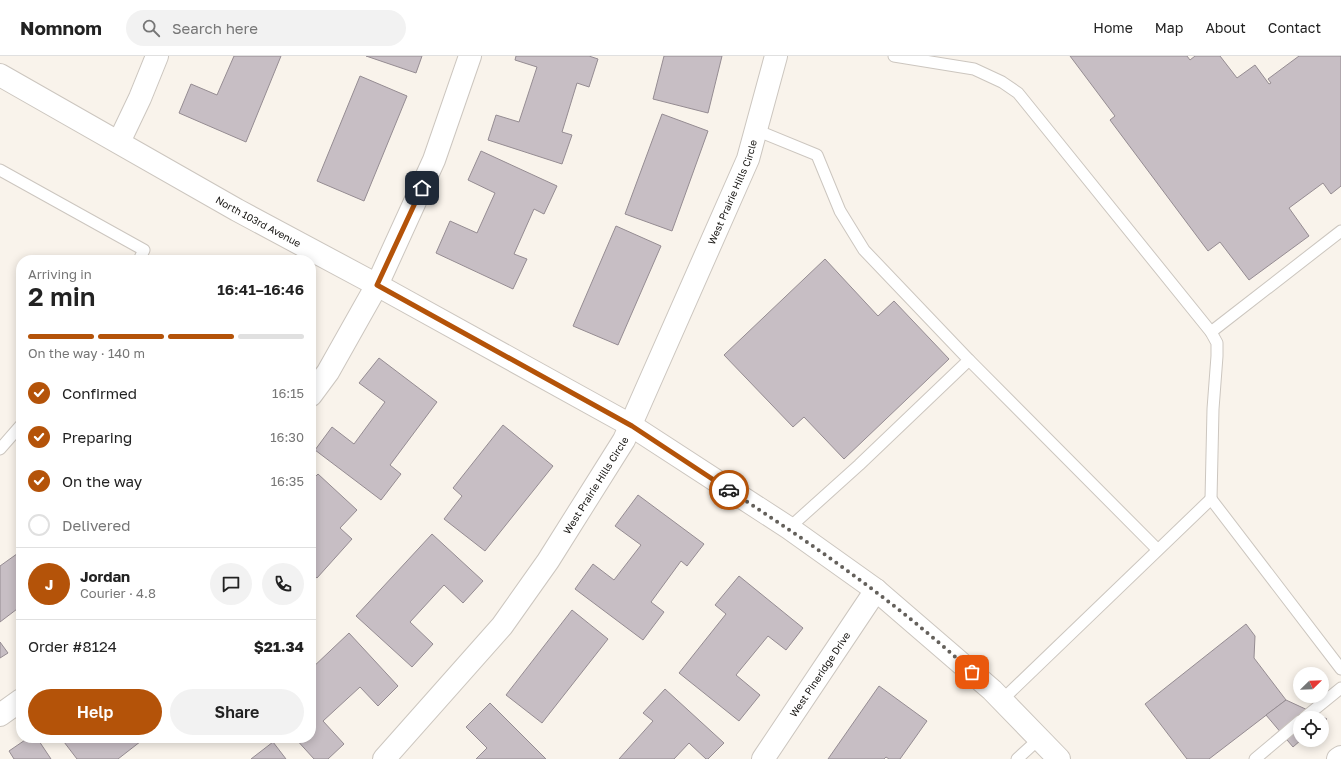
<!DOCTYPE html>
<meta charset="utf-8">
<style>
:root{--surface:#fff;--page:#f2f2f2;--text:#222;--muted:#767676;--line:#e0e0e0;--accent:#b45309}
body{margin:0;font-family:"Golos Text",sans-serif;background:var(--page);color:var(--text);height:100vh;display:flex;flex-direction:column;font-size:15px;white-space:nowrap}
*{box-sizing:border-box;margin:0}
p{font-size:13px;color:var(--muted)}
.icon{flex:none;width:22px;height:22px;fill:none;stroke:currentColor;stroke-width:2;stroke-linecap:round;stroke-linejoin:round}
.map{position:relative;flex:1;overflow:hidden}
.sheet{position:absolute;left:16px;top:199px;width:300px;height:488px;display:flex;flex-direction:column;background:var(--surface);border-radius:16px;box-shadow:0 2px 10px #0003}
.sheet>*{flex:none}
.needle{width:26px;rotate:67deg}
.fabs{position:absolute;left:1293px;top:611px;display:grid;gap:8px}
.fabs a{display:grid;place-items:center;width:36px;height:36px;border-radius:50%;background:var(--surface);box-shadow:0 2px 10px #0003;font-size:20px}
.pin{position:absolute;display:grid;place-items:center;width:34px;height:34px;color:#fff;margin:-17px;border-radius:8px;box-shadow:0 2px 6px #0006}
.courier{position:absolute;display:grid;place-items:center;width:40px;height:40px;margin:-20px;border:3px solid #b45309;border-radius:50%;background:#fff;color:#222;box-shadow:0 1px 5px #0007}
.head em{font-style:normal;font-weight:600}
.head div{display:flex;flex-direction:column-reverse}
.head{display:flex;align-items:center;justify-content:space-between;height:68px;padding:0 12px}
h1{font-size:26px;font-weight:600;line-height:30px}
.bar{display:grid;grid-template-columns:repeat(4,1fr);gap:6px 4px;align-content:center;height:48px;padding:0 12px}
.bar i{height:5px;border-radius:3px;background:var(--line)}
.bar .selected{background:var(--accent)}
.bar p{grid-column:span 4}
.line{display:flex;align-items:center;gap:10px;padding:0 12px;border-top:1px solid var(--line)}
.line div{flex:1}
.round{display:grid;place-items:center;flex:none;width:42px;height:42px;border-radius:21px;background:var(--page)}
ol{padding:0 12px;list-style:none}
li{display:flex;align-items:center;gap:12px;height:44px}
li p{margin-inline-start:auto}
li .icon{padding:4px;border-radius:50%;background:var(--accent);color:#fff;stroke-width:4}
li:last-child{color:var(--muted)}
li i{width:22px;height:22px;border:2px solid var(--line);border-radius:50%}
.cta{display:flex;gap:8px;margin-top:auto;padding:8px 12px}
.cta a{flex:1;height:46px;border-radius:24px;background:var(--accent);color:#fff;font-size:16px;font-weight:600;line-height:46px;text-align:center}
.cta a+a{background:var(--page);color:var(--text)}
header{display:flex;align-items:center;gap:24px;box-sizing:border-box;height:56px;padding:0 20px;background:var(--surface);border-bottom:1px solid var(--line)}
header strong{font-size:19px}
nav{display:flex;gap:22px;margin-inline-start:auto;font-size:14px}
.search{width:280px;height:36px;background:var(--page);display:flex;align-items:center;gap:10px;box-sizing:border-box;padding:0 14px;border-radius:22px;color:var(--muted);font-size:15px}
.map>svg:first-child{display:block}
</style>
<header>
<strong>Nomnom</strong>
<div class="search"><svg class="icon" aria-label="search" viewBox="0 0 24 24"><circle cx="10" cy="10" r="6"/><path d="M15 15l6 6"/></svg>Search here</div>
<nav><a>Home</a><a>Map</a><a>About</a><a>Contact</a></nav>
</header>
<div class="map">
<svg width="1341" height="703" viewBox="0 0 1341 703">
<rect width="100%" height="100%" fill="#f9f3eb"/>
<!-- building -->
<g fill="#c7bec4" stroke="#958c92">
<polygon points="234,0 281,0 246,86 179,57 191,28 217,39"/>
<polygon points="366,0 422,0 416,17"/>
<polygon points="516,0 589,0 598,3 589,31 577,27 562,76 572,79 562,108 488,84 496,59 519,66 537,11 515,4"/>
<polygon points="664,0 722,0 708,57 653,43"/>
<polygon points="1070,0 1187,0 1190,4 1195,0 1220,0 1237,22 1255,9 1269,28 1271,27 1268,23 1299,0 1341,0 1341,130 1331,138 1323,127 1289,152 1309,180 1249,224 1220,186 1208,195 1110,64 1115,60"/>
<polygon points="360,20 407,40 364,145 317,125"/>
<polygon points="662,58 708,75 672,175 625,158"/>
<polygon points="481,95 557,130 544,158 534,153 514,198 527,203 513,233 436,197 450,165 477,177 495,137 468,124"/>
<polygon points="616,170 661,190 618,289 573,270"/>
<polygon points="825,203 878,260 894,245 949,303 844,403 804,361 793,371 724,299"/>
<polygon points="379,302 437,346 390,409 401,418 381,444 315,394 332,371 354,388 385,346 359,327"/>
<polygon points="503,369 553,410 485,495 444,463 462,440 453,432"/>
<polygon points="318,418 357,454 340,472 352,483 317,522 311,517 311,425"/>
<polygon points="638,439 704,488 687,510 681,505 651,546 664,556 643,584 575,533 593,508 614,524 641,489 615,470"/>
<polygon points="432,478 483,525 463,547 444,529 410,566 433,588 412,611 356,560"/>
<polygon points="21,495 21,550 0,566 0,510"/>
<polygon points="739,520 803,572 786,594 768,580 736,619 760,639 739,665 679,617 726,558 715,549"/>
<polygon points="572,554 608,583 542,667 506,639"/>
<polygon points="1246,568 1255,580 1254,602 1286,644 1209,703 1187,703 1145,648"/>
<polygon points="349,577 398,630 378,650 360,631 323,665 344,688 328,703 314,703 295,682 311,682 311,613"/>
<polygon points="0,586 8,597 0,602"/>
<polygon points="879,630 927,665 900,703 889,703 886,701 884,703 828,703"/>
<polygon points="665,633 724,687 708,703 706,703 689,687 674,703 619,703 653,665 643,657"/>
<polygon points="1286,644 1327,663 1322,667 1322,662 1300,662 1301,684 1293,691 1266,659"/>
<polygon points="490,647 546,703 476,703 487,692 466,671"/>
<polygon points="28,682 37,682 51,703 14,703 9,695"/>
<polygon points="61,682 145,682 118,703 77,703"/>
<polygon points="273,686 286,703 251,703"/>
</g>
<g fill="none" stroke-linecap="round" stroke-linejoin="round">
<!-- lane casing -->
<g stroke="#ccc6bf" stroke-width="13">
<g id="lane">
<polyline points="894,0 974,13 1002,26 1018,37 1211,276 1217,287 1217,300 1213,353 1211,443"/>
<polyline points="756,74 817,99 840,155 864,194 969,304 859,409 789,472"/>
<polyline points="0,114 144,194 139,204"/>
<polyline points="1211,276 1341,175"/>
<polyline points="969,304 1157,493"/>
<polyline points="0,393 21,369"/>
<polyline points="1002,644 1211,443 1341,613"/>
<polyline points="1304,662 1341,632"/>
<polyline points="1017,703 1040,682"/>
<polyline points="1255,703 1300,665"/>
</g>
</g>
<!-- street casing -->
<g stroke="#ccc6bf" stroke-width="24">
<g id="street">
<polyline points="119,86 140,42 157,0"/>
<polyline points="311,339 328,316 377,229 434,104 470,0"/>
<polyline points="0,659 21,644"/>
<path id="s1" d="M384,703l118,-133 46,-65 76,-121 124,-281 28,-103"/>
<path id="s2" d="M763,703l113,-169"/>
</g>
</g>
<!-- secondary casing -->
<g stroke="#ccc6bf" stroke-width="24">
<g id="secondary">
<path id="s3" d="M0,19l237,135 140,75 255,141 157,102 87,62 116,100 67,69"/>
<polyline points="1338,703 1341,701"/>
</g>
</g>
<!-- lane -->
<use href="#lane" stroke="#fff" stroke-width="11"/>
<!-- street -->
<use href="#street" stroke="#fff" stroke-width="22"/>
<!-- secondary -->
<use href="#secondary" stroke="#fff" stroke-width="22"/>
</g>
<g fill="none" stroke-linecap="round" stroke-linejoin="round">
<!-- done -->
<path stroke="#64605b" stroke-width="4" stroke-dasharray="0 7.2" d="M729,434c85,55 168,113 243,182"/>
<!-- route -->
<polyline stroke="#b45309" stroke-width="5" points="422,132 377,229 632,370 729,434"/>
</g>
<g text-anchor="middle" stroke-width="3" stroke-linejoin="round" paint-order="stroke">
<!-- street labels -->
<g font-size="10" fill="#13110e" stroke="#fff">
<text dy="4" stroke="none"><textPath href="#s1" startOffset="671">West Prairie Hills Circle</textPath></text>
<text dy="4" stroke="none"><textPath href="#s3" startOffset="297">North 103rd Avenue</textPath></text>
<text dy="4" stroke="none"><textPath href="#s1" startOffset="347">West Prairie Hills Circle</textPath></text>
<text dy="4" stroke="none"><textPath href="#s2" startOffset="102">West Pineridge Drive</textPath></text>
</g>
</g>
</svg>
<div class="fabs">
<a><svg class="needle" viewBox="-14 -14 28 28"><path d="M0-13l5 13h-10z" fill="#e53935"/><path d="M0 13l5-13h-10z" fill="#767676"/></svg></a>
<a><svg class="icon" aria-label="locate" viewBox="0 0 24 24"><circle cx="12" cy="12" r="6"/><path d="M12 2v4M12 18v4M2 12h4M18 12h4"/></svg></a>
</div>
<div class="pin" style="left:972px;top:616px;background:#ea580c"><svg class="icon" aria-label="bag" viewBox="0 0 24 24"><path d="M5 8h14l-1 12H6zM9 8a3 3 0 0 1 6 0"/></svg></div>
<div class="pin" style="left:422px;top:132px;background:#1f2937"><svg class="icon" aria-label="home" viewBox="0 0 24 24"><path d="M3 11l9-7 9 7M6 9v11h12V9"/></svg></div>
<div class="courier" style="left:729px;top:434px"><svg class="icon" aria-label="car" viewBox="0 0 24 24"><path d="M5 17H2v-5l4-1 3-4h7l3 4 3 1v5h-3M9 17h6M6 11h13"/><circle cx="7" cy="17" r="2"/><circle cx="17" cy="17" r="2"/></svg></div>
<section class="sheet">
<div class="head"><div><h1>2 min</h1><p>Arriving in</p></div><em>16:41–16:46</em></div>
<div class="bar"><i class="selected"></i><i class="selected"></i><i class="selected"></i><i></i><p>On the way · 140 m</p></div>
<ol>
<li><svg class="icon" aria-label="check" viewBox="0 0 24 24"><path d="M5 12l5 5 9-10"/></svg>Confirmed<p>16:15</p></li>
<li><svg class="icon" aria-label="check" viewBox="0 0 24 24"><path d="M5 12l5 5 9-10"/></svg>Preparing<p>16:30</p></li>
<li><svg class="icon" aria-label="check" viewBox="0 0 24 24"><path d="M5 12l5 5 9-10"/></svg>On the way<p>16:35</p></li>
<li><i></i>Delivered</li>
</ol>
<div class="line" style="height:72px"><b class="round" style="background:var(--accent);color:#fff">J</b><div><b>Jordan</b><p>Courier · 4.8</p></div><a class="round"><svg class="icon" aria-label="chat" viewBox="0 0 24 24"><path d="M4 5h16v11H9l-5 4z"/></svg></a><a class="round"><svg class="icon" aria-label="phone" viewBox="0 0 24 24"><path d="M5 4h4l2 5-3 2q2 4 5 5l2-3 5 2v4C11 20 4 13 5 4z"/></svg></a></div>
<div class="line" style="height:52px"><div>Order #8124</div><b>$21.34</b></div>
<div class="cta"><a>Help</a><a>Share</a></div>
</section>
</div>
